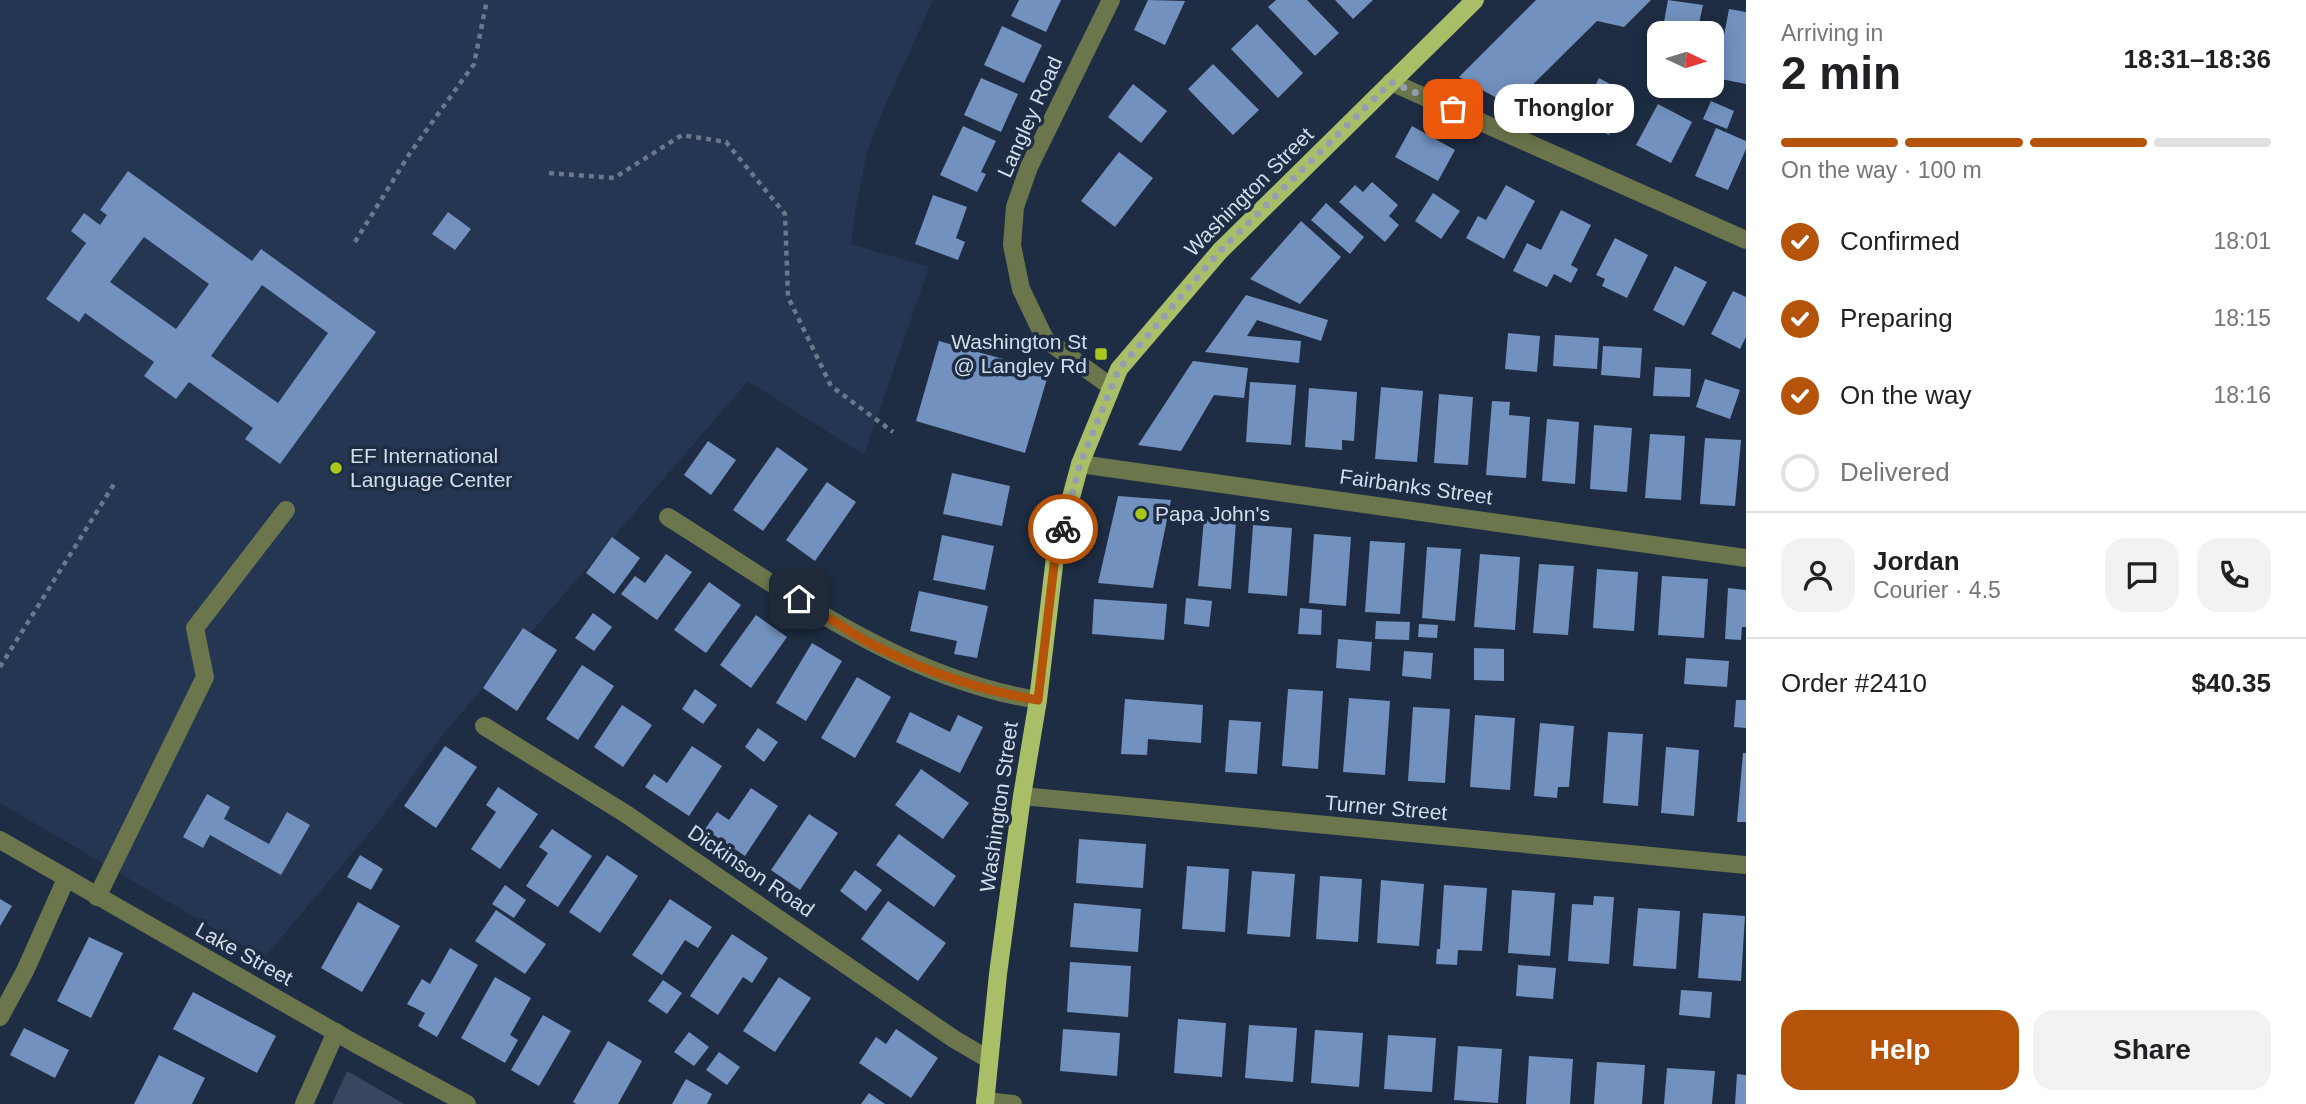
<!DOCTYPE html>
<meta charset="utf-8">
<style>
:root{--surface:#fff;--page:#f2f2f2;--text:#202124;--muted:#757577;--line:#e0e0e0;--accent:#b45309}
body{margin:0;font-family:Arial,sans-serif;background:var(--page);color:var(--text);height:100vh;display:flex;flex-direction:column;font-size:26px;white-space:nowrap}
*{box-sizing:border-box;margin:0}
p{font-size:23px;color:var(--muted)}
.icon{flex:none;width:38px;height:38px;fill:none;stroke:currentColor;stroke-width:2;stroke-linecap:round;stroke-linejoin:round}
.map{position:relative;flex:1;overflow:hidden}
.side{display:flex;flex-direction:column;background:var(--surface);width:560px}
.side>*{flex:none}
.needle{width:46px;rotate:94deg}
.buttons{position:absolute;left:1647px;top:21px;display:grid;gap:14px}
.buttons a{display:grid;place-items:center;width:77px;height:77px;border-radius:14px;background:var(--surface);box-shadow:0 4px 18px #0003;font-size:35px}
.pin{position:absolute;display:grid;place-items:center;width:60px;height:60px;color:#fff;margin:-30px;border-radius:14px;box-shadow:0 4px 10px #0006}
.courier{position:absolute;display:grid;place-items:center;width:70px;height:70px;margin:-35px;border:5px solid #b45309;border-radius:50%;background:#fff;color:#222;box-shadow:0 2px 9px #0007}
.bubble{position:absolute;height:49px;border-radius:21px;background:var(--surface);box-shadow:0 4px 18px #0003;font-size:23px;font-weight:800;line-height:49px;text-align:center}
.summary em{font-style:normal;font-weight:800}
.summary div{display:flex;flex-direction:column-reverse}
.summary{display:flex;align-items:center;justify-content:space-between;height:119px;padding:0 35px}
h1{font-size:46px;font-weight:800;line-height:52px}
.bar{display:grid;grid-template-columns:repeat(4,1fr);gap:10px 7px;align-content:center;height:84px;padding:0 35px}
.bar i{height:9px;border-radius:5px;background:var(--line)}
.bar .on{background:var(--accent)}
.bar p{grid-column:span 4}
.line{display:flex;align-items:center;gap:18px;padding:0 35px;border-top:2px solid var(--line)}
.line div{flex:1}
.round{display:grid;place-items:center;flex:none;width:74px;height:74px;border-radius:21px;background:var(--page)}
ol{padding:0 35px;list-style:none}
li{display:flex;align-items:center;gap:21px;height:77px}
li p{margin-inline-start:auto}
li .icon{padding:7px;border-radius:50%;background:var(--accent);color:#fff;stroke-width:4}
li:last-child{color:var(--muted)}
li i{width:38px;height:38px;border:4px solid var(--line);border-radius:50%}
.primary-button{display:flex;gap:14px;margin-top:auto;padding:14px 35px}
.primary-button a{flex:1;height:80px;border-radius:21px;background:var(--accent);color:#fff;font-size:28px;font-weight:800;line-height:80px;text-align:center}
.primary-button a+a{background:var(--page);color:var(--text)}
main{display:flex;flex:1;min-height:0}
.map>svg:first-child{display:block}
</style>
<main>
<div class="map">
<svg width="1746" height="1104" viewBox="0 0 1746 1104">
<rect width="100%" height="100%" fill="#1e2d43"/>
<!-- built -->
<polygon fill="#243651" points="0,0 933,0 881,115 867,153 855,211 851,244 929,267 864,455 748,381 445,732 376,825 264,958 0,803"/>
<!-- green -->
<polygon fill="#36475f" points="347,1071 404,1104 332,1104"/>
<!-- building -->
<g fill="#7291be" fill-rule="evenodd">
<polygon points="1019,0 1061,0 1046,32 1011,16"/>
<polygon points="1148,0 1185,1 1165,45 1134,30"/>
<polygon points="1276,0 1307,0 1339,33 1315,56 1268,7"/>
<polygon points="1335,0 1373,0 1353,19"/>
<polygon points="1536,0 1651,0 1624,27 1597,21 1511,106 1459,77"/>
<polygon points="1668,0 1703,5 1697,33 1662,33"/>
<polygon points="1729,9 1746,12 1746,84 1716,78"/>
<polygon points="1257,24 1303,73 1278,98 1231,49"/>
<polygon points="1002,26 1042,45 1024,83 984,65"/>
<polygon points="1213,64 1259,110 1233,135 1188,89"/>
<polygon points="981,78 1018,94 1001,132 964,115"/>
<polygon points="1599,78 1630,95 1609,135 1578,119"/>
<polygon points="1133,84 1167,111 1141,143 1108,117"/>
<polygon points="1711,101 1734,111 1727,129 1703,119"/>
<polygon points="1658,104 1692,122 1671,163 1636,145"/>
<polygon points="963,126 996,141 981,172 986,174 977,192 940,175"/>
<polygon points="1412,126 1455,150 1438,181 1395,157"/>
<polygon points="1716,128 1746,141 1746,149 1728,190 1695,176"/>
<polygon points="1119,152 1153,178 1115,227 1081,201"/>
<path d="M128,171l124,90 9,-12 115,83 -96,132 -35,-25 8,-11 -64,-46 -13,17 -32,-23 10,-14 -69,-49 -6,9 -33,-23 40,-56 -15,-12 13,-18 16,12 7,-10 -7,-5zM144,237l65,47 -33,45 -66,-47zM262,285l66,48 -50,70 -67,-47z"/>
<polygon points="1372,182 1398,205 1389,216 1399,225 1385,242 1339,202 1355,185 1363,192"/>
<polygon points="1506,185 1535,201 1504,259 1466,238 1478,216 1486,220"/>
<polygon points="1433,193 1460,211 1441,239 1415,221"/>
<polygon points="933,195 967,207 956,238 965,242 958,260 915,244"/>
<polygon points="1326,203 1364,237 1350,254 1311,220"/>
<polygon points="1561,210 1591,225 1571,265 1578,269 1571,283 1554,274 1547,287 1513,271 1527,243 1541,250"/>
<polygon points="448,212 471,229 455,250 432,234"/>
<polygon points="1301,221 1341,257 1300,304 1250,279"/>
<polygon points="1615,238 1648,255 1627,298 1602,286 1605,279 1596,275"/>
<polygon points="1675,266 1707,282 1684,326 1653,310"/>
<polygon points="1733,291 1746,297 1746,337 1740,349 1711,334"/>
<polygon points="1246,295 1328,320 1321,341 1257,320 1247,336 1301,341 1299,363 1205,352"/>
<polygon points="1508,333 1540,336 1537,372 1505,369"/>
<polygon points="1555,335 1599,338 1597,369 1553,366"/>
<polygon points="939,341 1049,372 1025,453 916,421"/>
<polygon points="1603,346 1642,348 1640,378 1601,375"/>
<polygon points="1193,361 1248,368 1244,398 1214,395 1181,451 1138,445"/>
<polygon points="1655,367 1691,369 1690,397 1653,396"/>
<polygon points="1705,379 1740,390 1730,419 1696,407"/>
<polygon points="1250,382 1296,385 1291,445 1246,442"/>
<polygon points="1381,387 1423,391 1417,462 1375,459"/>
<polygon points="1309,388 1357,392 1354,441 1342,440 1342,450 1305,447"/>
<polygon points="1439,394 1473,397 1468,465 1434,463"/>
<polygon points="1492,401 1510,402 1509,415 1530,417 1526,478 1486,475"/>
<polygon points="1547,419 1579,422 1575,484 1542,481"/>
<polygon points="1594,425 1632,428 1627,492 1590,489"/>
<polygon points="1650,434 1685,436 1681,500 1645,498"/>
<polygon points="1705,438 1741,440 1735,506 1700,504"/>
<polygon points="708,441 736,460 711,495 684,475"/>
<polygon points="777,447 808,469 763,531 733,510"/>
<polygon points="952,473 1010,486 1002,526 943,514"/>
<polygon points="827,482 856,502 815,561 786,540"/>
<polygon points="1118,496 1171,500 1153,588 1098,583"/>
<polygon points="1204,519 1236,522 1231,589 1198,586"/>
<polygon points="1253,525 1292,528 1287,596 1248,593"/>
<polygon points="1314,534 1351,537 1346,606 1309,603"/>
<polygon points="942,535 994,546 985,590 933,580"/>
<polygon points="612,537 640,558 614,594 586,573"/>
<polygon points="1370,541 1405,543 1400,614 1365,612"/>
<polygon points="1427,547 1461,549 1455,621 1422,618"/>
<polygon points="666,554 692,572 657,620 621,594 635,576 645,583"/>
<polygon points="1480,554 1520,557 1515,630 1474,627"/>
<polygon points="1539,564 1574,566 1568,635 1533,633"/>
<polygon points="1597,569 1638,572 1634,631 1593,628"/>
<polygon points="1662,576 1708,579 1704,638 1658,635"/>
<polygon points="709,582 741,605 706,653 674,630"/>
<polygon points="1728,588 1746,590 1746,627 1742,627 1741,640 1725,639"/>
<polygon points="919,591 988,606 977,658 954,654 957,641 910,631"/>
<polygon points="1186,598 1212,601 1209,627 1184,624"/>
<polygon points="1094,599 1167,604 1164,640 1092,634"/>
<polygon points="1300,608 1322,610 1321,635 1298,634"/>
<polygon points="593,613 612,627 594,651 575,638"/>
<polygon points="756,615 787,637 751,688 720,665"/>
<polygon points="1376,621 1410,622 1409,640 1375,639"/>
<polygon points="1419,624 1438,625 1437,638 1418,637"/>
<polygon points="523,628 557,650 517,711 483,688"/>
<polygon points="1338,639 1372,642 1370,671 1336,668"/>
<polygon points="812,643 842,661 806,721 776,703"/>
<polygon points="1474,648 1504,649 1504,681 1474,680"/>
<polygon points="1404,651 1433,653 1431,679 1402,676"/>
<polygon points="1686,658 1729,661 1727,687 1684,684"/>
<polygon points="582,665 614,686 578,740 546,719"/>
<polygon points="857,677 891,697 855,758 821,738"/>
<polygon points="695,689 717,705 703,724 682,709"/>
<polygon points="1288,689 1323,691 1318,769 1282,766"/>
<polygon points="1349,698 1390,701 1385,775 1343,772"/>
<polygon points="1125,699 1203,705 1201,743 1148,739 1147,755 1121,754"/>
<polygon points="1736,700 1746,700 1746,728 1734,727"/>
<polygon points="622,705 652,725 623,767 594,747"/>
<polygon points="1413,707 1450,709 1445,783 1408,781"/>
<polygon points="910,712 950,732 958,715 983,727 960,773 896,742"/>
<polygon points="1475,715 1515,718 1510,790 1470,787"/>
<polygon points="1229,720 1261,722 1257,774 1225,772"/>
<polygon points="1540,723 1574,726 1569,787 1558,787 1557,798 1534,796"/>
<polygon points="758,728 778,742 764,762 745,747"/>
<polygon points="1608,732 1643,734 1638,806 1603,803"/>
<polygon points="445,746 477,767 436,828 404,806"/>
<polygon points="692,746 722,766 689,816 645,787 654,774 667,783"/>
<polygon points="1666,747 1699,750 1694,816 1661,813"/>
<polygon points="1743,753 1746,753 1746,822 1737,822"/>
<polygon points="921,769 969,803 943,839 895,805"/>
<polygon points="498,787 538,814 500,869 471,849 496,812 486,805"/>
<polygon points="751,788 778,806 745,856 705,829 717,812 729,820"/>
<polygon points="207,794 230,807 224,819 269,844 287,812 310,825 281,875 210,835 203,848 183,837"/>
<polygon points="809,814 838,833 800,890 771,870"/>
<polygon points="552,829 592,856 558,907 526,886 548,853 539,847"/>
<polygon points="899,834 956,876 934,907 876,865"/>
<polygon points="1079,839 1146,844 1143,888 1076,883"/>
<polygon points="360,855 383,869 371,890 347,877"/>
<polygon points="607,855 638,876 600,933 569,912"/>
<polygon points="1187,866 1229,869 1225,932 1182,929"/>
<polygon points="855,870 882,890 866,911 840,891"/>
<polygon points="1252,871 1295,874 1290,937 1247,934"/>
<polygon points="1320,876 1362,879 1358,942 1316,939"/>
<polygon points="1381,880 1424,884 1419,946 1377,943"/>
<polygon points="505,885 526,900 514,918 492,904"/>
<polygon points="1444,885 1487,888 1482,951 1458,950 1457,965 1436,964 1437,949 1440,949"/>
<polygon points="1512,890 1555,893 1550,956 1508,953"/>
<polygon points="1594,896 1614,897 1609,964 1568,961 1572,904 1593,905"/>
<polygon points="0,899 12,906 0,926"/>
<polygon points="670,899 712,927 698,948 685,940 662,975 632,955"/>
<polygon points="888,901 946,943 918,981 861,939"/>
<polygon points="358,902 400,926 362,992 321,968"/>
<polygon points="1074,903 1141,909 1138,952 1070,947"/>
<polygon points="1638,908 1680,911 1676,969 1633,966"/>
<polygon points="496,910 546,944 525,974 475,941"/>
<polygon points="1703,913 1745,916 1741,981 1698,978"/>
<polygon points="732,934 768,958 752,983 743,977 718,1015 690,996"/>
<polygon points="89,937 123,953 91,1018 57,1001"/>
<polygon points="450,948 478,965 437,1037 418,1026 425,1013 407,1004 422,979 430,984"/>
<polygon points="1070,962 1131,966 1128,1017 1067,1012"/>
<polygon points="1518,965 1556,968 1553,999 1516,996"/>
<polygon points="495,977 531,998 510,1035 518,1040 505,1063 461,1038"/>
<polygon points="779,977 811,998 775,1052 743,1031"/>
<polygon points="663,980 682,993 667,1014 648,1001"/>
<polygon points="1681,990 1712,992 1710,1018 1679,1015"/>
<polygon points="193,992 276,1036 257,1073 173,1029"/>
<polygon points="543,1015 571,1031 539,1086 511,1070"/>
<polygon points="1178,1019 1226,1023 1222,1077 1174,1073"/>
<polygon points="1249,1025 1297,1028 1293,1082 1245,1078"/>
<polygon points="24,1028 69,1050 55,1078 10,1055"/>
<polygon points="896,1029 938,1058 911,1098 859,1063 876,1037 886,1044"/>
<polygon points="1063,1029 1120,1033 1117,1076 1060,1071"/>
<polygon points="1315,1030 1363,1033 1359,1087 1311,1083"/>
<polygon points="689,1032 709,1047 694,1066 674,1052"/>
<polygon points="1388,1035 1436,1038 1432,1092 1384,1089"/>
<polygon points="608,1041 642,1061 618,1104 576,1104 573,1102"/>
<polygon points="1458,1046 1502,1049 1498,1103 1454,1100"/>
<polygon points="719,1052 740,1067 727,1085 706,1070"/>
<polygon points="159,1055 205,1078 192,1104 134,1104"/>
<polygon points="1529,1056 1573,1059 1570,1104 1526,1104"/>
<polygon points="1597,1062 1645,1065 1642,1104 1594,1104"/>
<polygon points="1667,1068 1715,1071 1712,1104 1664,1104"/>
<polygon points="1737,1074 1746,1075 1746,1104 1735,1104"/>
<polygon points="686,1079 712,1094 707,1104 672,1104"/>
<polygon points="869,1093 885,1104 861,1104"/>
</g>
<g fill="none" stroke-linecap="round" stroke-linejoin="round">
<!-- path -->
<g stroke="#6b788b" stroke-width="4.5" stroke-dasharray="5 5" stroke-linecap="butt">
<polyline points="549,173 614,178 682,135 726,142 785,214 788,297 831,386 893,432"/>
<polyline points="355,242 410,153 474,64 487,0"/>
<polyline points="0,667 116,481"/>
</g>
<!-- minor -->
<g stroke="#6b764d" stroke-width="18">
<polyline points="1391,82 1746,240"/>
<polyline points="1110,386 1045,339 1021,289 1012,245 1015,207 1029,167 1111,0"/>
<polyline points="1080,464 1746,558"/>
<path d="M668,517c117,73 231,161 370,183"/>
<polyline points="484,726 626,814 954,1039 988,1059"/>
<polyline points="1022,796 1746,865"/>
<polyline points="0,840 356,1044 467,1104"/>
<polyline points="97,897 205,677 195,628 286,510"/>
<polyline points="0,1017 25,971 66,879"/>
<polyline points="985,1101 1013,1104"/>
<polyline points="304,1104 336,1032"/>
</g>
<!-- major -->
<polyline stroke="#a9bf67" stroke-width="18" points="985,1104 998,974 1022,796 1038,700 1055,557 1080,464 1119,369 1220,251 1475,0"/>
</g>
<g fill="none" stroke-linecap="round" stroke-linejoin="round">
<!-- done -->
<polyline stroke="#949fb0" stroke-width="7" stroke-dasharray="0 12.6" points="1063,529 1080,464 1119,369 1220,251 1391,82 1453,109"/>
<!-- route -->
<path stroke="#b45309" stroke-width="9" d="M799,599c22,13 43,28 65,41 54,29 114,50 174,60l17,-143 8,-28"/>
</g>
<!-- markers -->
<g fill="#a8c71e" stroke="#1e2d43" stroke-width="2.5">
<rect x="1094" y="347" width="14" height="14" rx="3.5"/>
<circle cx="336" cy="468" r="7"/>
<circle cx="1141" cy="514" r="7"/>
</g>
<g text-anchor="middle" stroke-width="7" stroke-linejoin="round" paint-order="stroke">
<!-- street labels -->
<g font-size="21" fill="#d3ddeb" stroke="#1e2d43">
<text transform="translate(1030 117) rotate(-66)" y="7">Langley Road</text>
<text transform="translate(1249 192) rotate(-45)" y="7">Washington Street</text>
<text transform="translate(1416 487) rotate(8)" y="7">Fairbanks Street</text>
<text transform="translate(999 807) rotate(-82)" y="7">Washington Street</text>
<text transform="translate(1386 808) rotate(5)" y="7">Turner Street</text>
<text transform="translate(751 871) rotate(34)" y="7">Dickinson Road</text>
<text transform="translate(244 954) rotate(29)" y="7">Lake Street</text>
</g>
<!-- poi labels -->
<g font-size="21" fill="#d3ddeb" stroke="#1e2d43" text-anchor="start">
<text x="1087" y="349" text-anchor="end">Washington St<tspan x="1087" dy="24">@ Langley Rd</tspan></text>
<text x="350" y="463">EF International<tspan x="350" dy="24">Language Center</tspan></text>
<text x="1155" y="521">Papa John's</text>
</g>
</g>
</svg>
<div class="buttons">
<a><svg class="needle" viewBox="-14 -14 28 28"><path d="M0-13l5 13h-10z" fill="#e53935"/><path d="M0 13l5-13h-10z" fill="#757577"/></svg></a>
</div>
<div class="pin" style="left:1453px;top:109px;background:#ea580c"><svg class="icon" aria-label="bag" viewBox="0 0 24 24"><path d="M5 8h14l-1 12H6zM9 8a3 3 0 0 1 6 0"/></svg></div>
<div class="pin" style="left:799px;top:599px;background:#1f2937"><svg class="icon" aria-label="home" viewBox="0 0 24 24"><path d="M3 11l9-7 9 7M6 9v11h12V9"/></svg></div>
<div class="courier" style="left:1063px;top:529px"><svg class="icon" aria-label="bike" viewBox="0 0 24 24"><circle cx="6" cy="16" r="4"/><circle cx="18" cy="16" r="4"/><path d="M6 16l4-8h5l3 8M10 8l3 8H6M13 5h3"/></svg></div>
<div class="bubble" style="left:1494px;top:84px;width:140px">Thonglor</div>
</div>
<section class="side">
<div class="summary"><div><h1>2 min</h1><p>Arriving in</p></div><em>18:31–18:36</em></div>
<div class="bar"><i class="on"></i><i class="on"></i><i class="on"></i><i></i><p>On the way · 100 m</p></div>
<ol>
<li><svg class="icon" aria-label="check" viewBox="0 0 24 24"><path d="M5 12l5 5 9-10"/></svg>Confirmed<p>18:01</p></li>
<li><svg class="icon" aria-label="check" viewBox="0 0 24 24"><path d="M5 12l5 5 9-10"/></svg>Preparing<p>18:15</p></li>
<li><svg class="icon" aria-label="check" viewBox="0 0 24 24"><path d="M5 12l5 5 9-10"/></svg>On the way<p>18:16</p></li>
<li><i></i>Delivered</li>
</ol>
<div class="line" style="height:126px"><a class="round"><svg class="icon" aria-label="person" viewBox="0 0 24 24"><circle cx="12" cy="8" r="4"/><path d="M4 21q1-7 8-7t8 7"/></svg></a><div><b>Jordan</b><p>Courier · 4.5</p></div><a class="round"><svg class="icon" aria-label="chat" viewBox="0 0 24 24"><path d="M4 5h16v11H9l-5 4z"/></svg></a><a class="round"><svg class="icon" aria-label="phone" viewBox="0 0 24 24"><path d="M5 4h4l2 5-3 2q2 4 5 5l2-3 5 2v4C11 20 4 13 5 4z"/></svg></a></div>
<div class="line" style="height:91px"><div>Order #2410</div><b>$40.35</b></div>
<div class="primary-button"><a>Help</a><a>Share</a></div>
</section>
</main>
